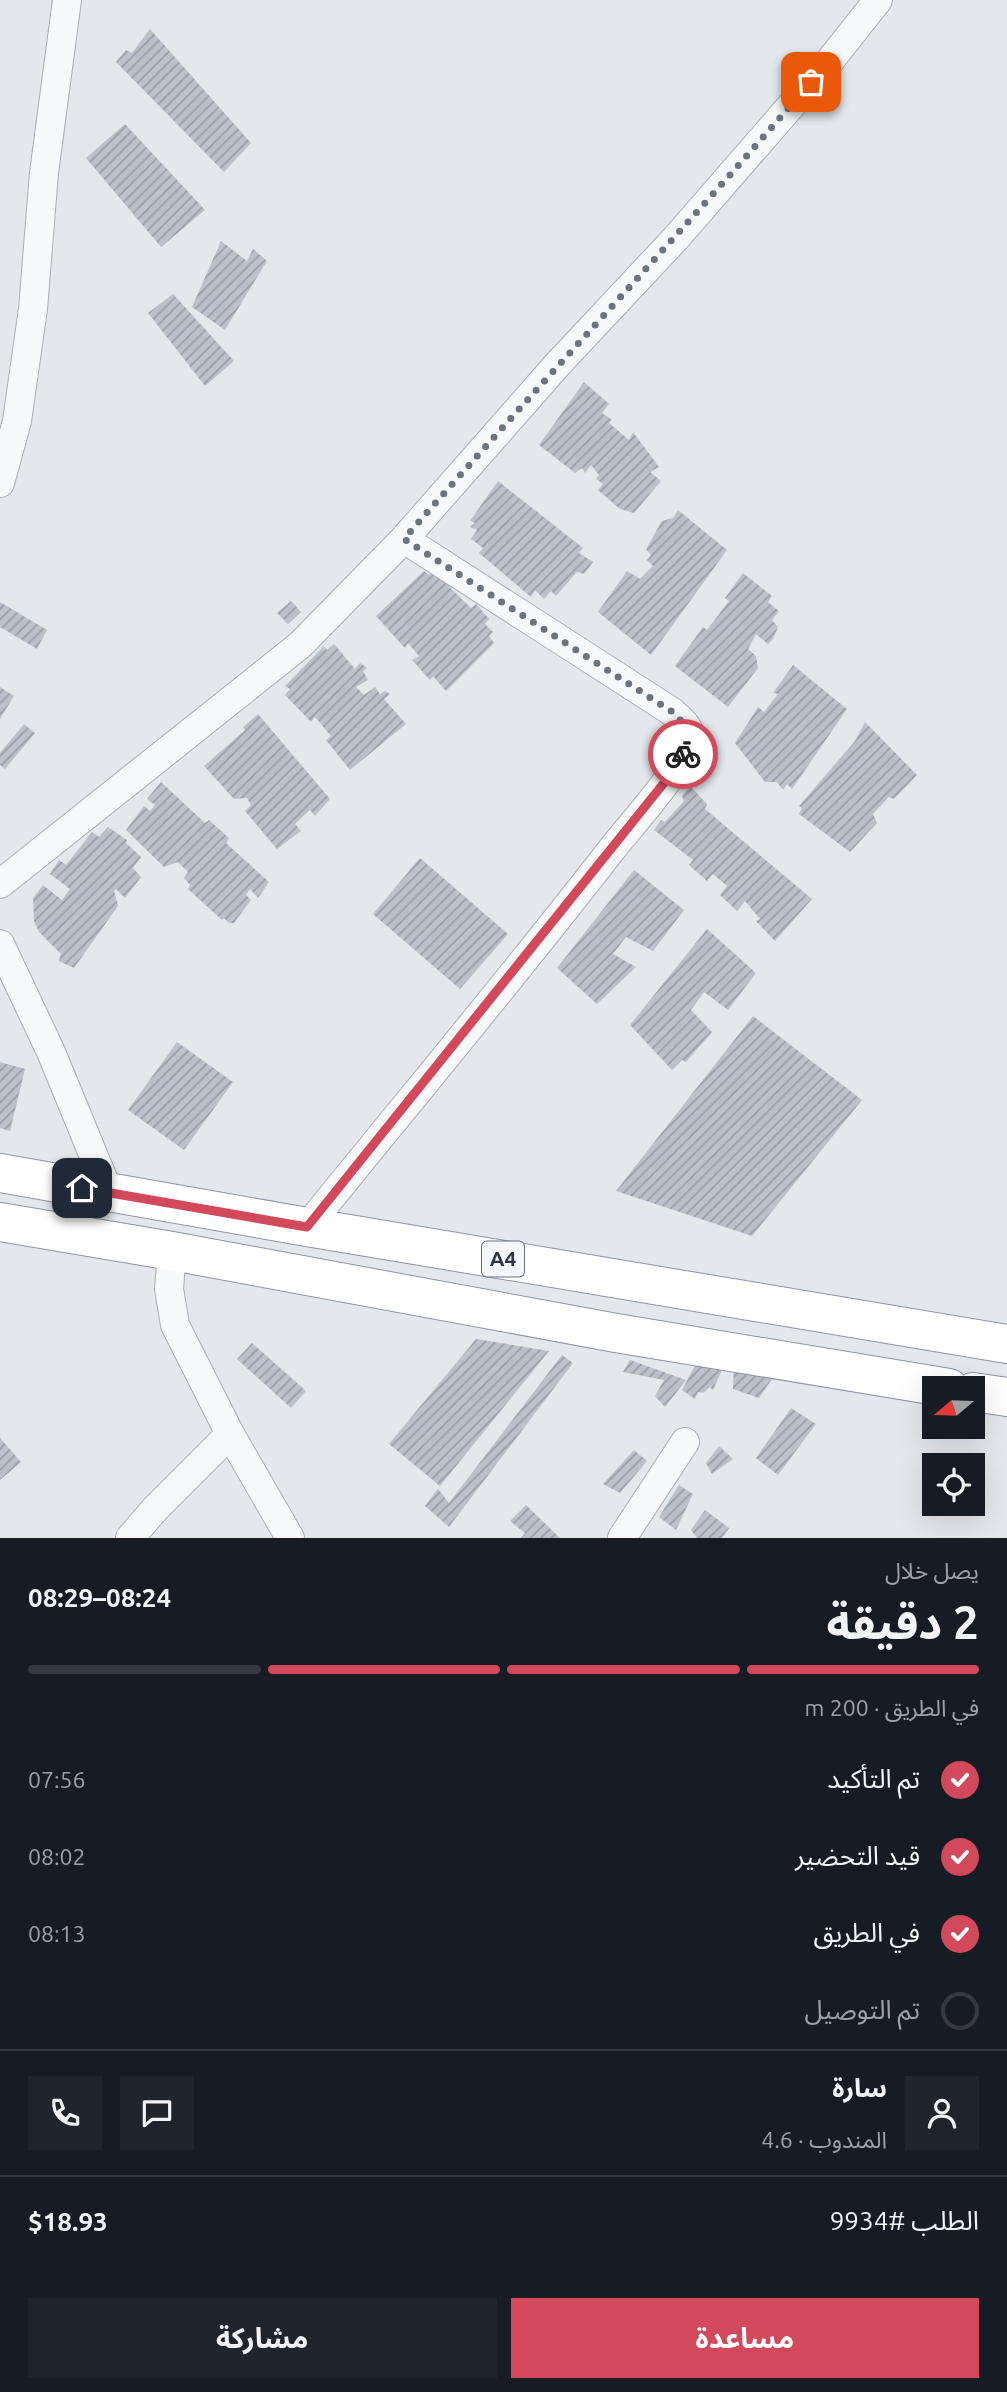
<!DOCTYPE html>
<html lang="ar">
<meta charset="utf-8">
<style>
:root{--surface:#171b24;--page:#20242c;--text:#f1f3f6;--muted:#9ea1a6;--line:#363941;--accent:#d1495b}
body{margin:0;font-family:Ubuntu,"Noto Sans Arabic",sans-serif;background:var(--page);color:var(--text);direction:rtl;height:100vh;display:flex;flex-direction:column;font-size:26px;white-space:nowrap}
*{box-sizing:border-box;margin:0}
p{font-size:23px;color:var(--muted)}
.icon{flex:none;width:38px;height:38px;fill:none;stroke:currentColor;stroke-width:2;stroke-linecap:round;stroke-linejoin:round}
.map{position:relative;height:1538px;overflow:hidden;direction:ltr}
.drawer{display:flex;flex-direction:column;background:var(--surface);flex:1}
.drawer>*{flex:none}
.needle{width:46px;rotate:251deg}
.tools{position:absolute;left:922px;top:1376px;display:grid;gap:14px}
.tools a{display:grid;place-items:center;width:63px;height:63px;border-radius:0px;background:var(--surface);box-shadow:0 7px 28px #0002;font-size:35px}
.pin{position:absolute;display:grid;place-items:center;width:60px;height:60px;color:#fff;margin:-30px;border-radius:14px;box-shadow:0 4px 10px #0006}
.courier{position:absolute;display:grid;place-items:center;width:70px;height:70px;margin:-35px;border:5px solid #d1495b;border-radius:50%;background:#fff;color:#222;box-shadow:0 2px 9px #0007}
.head em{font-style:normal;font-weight:700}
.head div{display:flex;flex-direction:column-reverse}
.head{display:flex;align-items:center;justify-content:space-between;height:119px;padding:0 28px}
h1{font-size:46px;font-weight:700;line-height:52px}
.bar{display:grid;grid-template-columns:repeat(4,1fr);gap:10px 7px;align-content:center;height:84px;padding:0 28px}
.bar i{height:9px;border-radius:5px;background:var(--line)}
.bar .active{background:var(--accent)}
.bar p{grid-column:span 4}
.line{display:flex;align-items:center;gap:18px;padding:0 28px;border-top:2px solid var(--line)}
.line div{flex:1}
.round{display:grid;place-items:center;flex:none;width:74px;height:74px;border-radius:0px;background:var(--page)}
ol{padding:0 28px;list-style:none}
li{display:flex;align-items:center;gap:21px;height:77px}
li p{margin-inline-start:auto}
li .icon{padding:7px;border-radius:50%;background:var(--accent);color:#fff;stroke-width:4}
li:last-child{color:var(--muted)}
li i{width:38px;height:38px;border:4px solid var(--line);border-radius:50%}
.cta{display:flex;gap:14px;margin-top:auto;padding:14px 28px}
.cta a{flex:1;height:80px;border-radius:0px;background:var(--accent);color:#fff;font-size:28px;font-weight:700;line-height:80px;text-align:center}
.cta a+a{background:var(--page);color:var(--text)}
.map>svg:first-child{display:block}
</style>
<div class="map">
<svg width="1007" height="1538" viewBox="0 0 1007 1538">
<defs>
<pattern id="building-hatch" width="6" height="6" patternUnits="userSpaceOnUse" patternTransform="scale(1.75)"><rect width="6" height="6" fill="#bbc0ca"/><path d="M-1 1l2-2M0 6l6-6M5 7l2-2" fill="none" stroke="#989da6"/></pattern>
</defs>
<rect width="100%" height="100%" fill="#e4e7ec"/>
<!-- building -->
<g fill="url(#building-hatch)">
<polygon points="150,29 251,143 224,172 116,62 126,50 132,53"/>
<polygon points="125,124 205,210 161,247 86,158"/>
<polygon points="221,241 247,261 253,249 267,261 225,330 192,307"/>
<polygon points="173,294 234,361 205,386 148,313"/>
<polygon points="584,382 609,404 602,413 612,420 609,423 629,440 633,432 659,467 650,472 661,481 634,513 620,509 598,490 603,484 596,479 599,475 591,465 585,473 582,468 575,473 539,445"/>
<polygon points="498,481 583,548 579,553 593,562 584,574 577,572 556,596 551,591 544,599 535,590 531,597 479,553 483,548 471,539 477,530 470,527 475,523 470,521"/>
<polygon points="678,510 727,550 651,655 598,612 627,571 640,579 653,566 647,560 651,555 646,549 662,521 673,518"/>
<polygon points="424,571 429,575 433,571 471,608 476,604 489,619 485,624 493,632 489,636 494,643 446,691 433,676 430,680 412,660 419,656 408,643 405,648 376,616"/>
<polygon points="743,573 772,596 768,602 779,611 772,620 778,627 773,639 768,644 756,634 748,649 756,656 758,668 728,707 675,666 703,627 707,630 729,601 725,598"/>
<polygon points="291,601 301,612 288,624 277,613"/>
<polygon points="0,602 47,630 37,649 0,627"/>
<polygon points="334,644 355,669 360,663 367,668 363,671 368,680 356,687 364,695 375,687 380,694 385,691 390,694 384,699 406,724 350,770 326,740 331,736 315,717 311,722 285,695 290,689 285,686 324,646 327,650"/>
<polygon points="793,665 847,709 792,789 787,784 783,790 777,782 765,782 735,743 758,707 764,712 778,694 773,693"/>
<polygon points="0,687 14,696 0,719"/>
<polygon points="258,714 330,799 315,816 310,810 295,824 301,831 277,849 245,811 251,805 247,798 234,799 204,766 245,730 243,727"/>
<polygon points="865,722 917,775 894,799 889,797 873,814 877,823 850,852 799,814 802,808 799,806 855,741"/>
<polygon points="24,724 35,733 5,769 0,765 0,753"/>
<polygon points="161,782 205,823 209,820 229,838 226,843 269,882 258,898 250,889 246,895 251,900 234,923 229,923 224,918 222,920 188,889 190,885 184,878 188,872 178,862 164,867 126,830 144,806 150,811 155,805 147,799"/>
<polygon points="690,786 707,804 705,809 812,899 775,941 756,921 760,919 745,901 737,911 720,895 727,886 713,874 707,881 689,865 693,860 654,830 661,820 665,822 684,801 682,796"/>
<polygon points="108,827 127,840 126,843 141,857 133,868 141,877 125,898 116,889 114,891 118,906 74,968 59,961 61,954 39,932 34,921 33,898 43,885 62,900 70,889 50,874 59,860 66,865 92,832 99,837"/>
<polygon points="420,858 508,934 460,989 373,914"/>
<polygon points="634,870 684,910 653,951 626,937 613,954 636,967 597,1004 557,968"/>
<polygon points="707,929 756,973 728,1010 704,992 691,1010 712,1032 686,1062 682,1060 672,1070 630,1025"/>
<polygon points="753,1016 862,1100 752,1236 616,1191"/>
<polygon points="177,1042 233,1082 184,1150 128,1110"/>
<polygon points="0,1062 25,1069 10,1131 0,1128"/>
<polygon points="476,1339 549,1351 440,1486 389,1444"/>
<polygon points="252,1343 306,1391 291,1408 237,1359"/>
<polygon points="562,1355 573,1363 449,1527 425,1506 438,1489 449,1503"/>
<polygon points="699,1358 724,1365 713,1390 710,1387 703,1393 698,1392 695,1399 682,1390"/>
<polygon points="630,1360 686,1380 665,1407 655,1396 664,1380 623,1372"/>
<polygon points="734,1360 772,1379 759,1398 733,1389"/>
<polygon points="791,1408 816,1424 778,1475 756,1458"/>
<polygon points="0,1438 21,1462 0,1480"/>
<polygon points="719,1446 733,1459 712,1474 706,1463"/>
<polygon points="634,1450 647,1461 620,1493 603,1484"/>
<polygon points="679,1485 693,1494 676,1530 659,1517"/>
<polygon points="526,1505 560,1538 521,1538 525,1533 510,1521"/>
<polygon points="705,1510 729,1528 722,1538 697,1538 691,1530"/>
</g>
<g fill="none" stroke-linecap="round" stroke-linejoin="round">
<!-- street casing -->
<g stroke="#a9aeb7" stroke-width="30">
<g id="street">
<polyline points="0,483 17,421 33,309 44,173 67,0"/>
<polyline points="0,884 300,645 404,539 557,365 676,238 829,62 878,0"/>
<polyline points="0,944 51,1052 109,1193"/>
<path d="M307,1227c102,-126 206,-250 305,-378 19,-24 71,-81 77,-108 3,-14 -9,-22 -18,-30l-267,-172"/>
<polyline points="172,1251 169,1289 175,1325 230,1434 290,1538"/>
<polyline points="130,1538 155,1509 230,1434"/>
<polyline points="622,1538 685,1442"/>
</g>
</g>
<!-- highway casing -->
<g stroke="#8b94a3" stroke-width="40">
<g id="highway">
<polyline points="0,1173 307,1227 1007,1344"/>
<polyline points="0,1222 172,1251 616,1333 949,1388"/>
<polyline points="973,1392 1007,1397"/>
</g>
</g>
<!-- street -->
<use href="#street" stroke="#f7f8fa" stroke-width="28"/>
<!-- highway -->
<use href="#highway" stroke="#fff" stroke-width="38"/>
</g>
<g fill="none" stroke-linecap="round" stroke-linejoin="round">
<!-- done -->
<path stroke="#6c737f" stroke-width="7" stroke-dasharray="0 12.6" d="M683,754c12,-23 4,-27 -12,-43l-267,-172c134,-154 274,-302 407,-457"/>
<!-- route -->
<polyline stroke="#d1495b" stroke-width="9" points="82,1188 307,1227 676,768 683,754"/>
</g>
<g text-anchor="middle" stroke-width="5" stroke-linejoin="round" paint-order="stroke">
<!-- shield labels -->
<rect fill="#f4f6f9" stroke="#676e7b" stroke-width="2" x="482" y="1241.5" width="42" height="35" rx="5"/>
<g font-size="21" font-weight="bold" fill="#2b3445">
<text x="503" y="1266">A4</text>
</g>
</g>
</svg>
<div class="tools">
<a><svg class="needle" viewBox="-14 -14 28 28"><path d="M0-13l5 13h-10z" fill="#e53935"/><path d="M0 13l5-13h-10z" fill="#9ea1a6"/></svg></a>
<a><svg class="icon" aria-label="locate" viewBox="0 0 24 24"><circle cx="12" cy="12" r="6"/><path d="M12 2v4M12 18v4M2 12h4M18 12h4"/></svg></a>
</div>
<div class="pin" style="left:811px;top:82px;background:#ea580c"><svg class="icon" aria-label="bag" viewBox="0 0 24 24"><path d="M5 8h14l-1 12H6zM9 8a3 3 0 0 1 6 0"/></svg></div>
<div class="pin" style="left:82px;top:1188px;background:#1f2937"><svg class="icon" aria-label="home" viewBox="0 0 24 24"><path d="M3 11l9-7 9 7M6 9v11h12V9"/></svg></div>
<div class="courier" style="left:683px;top:754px"><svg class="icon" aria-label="bike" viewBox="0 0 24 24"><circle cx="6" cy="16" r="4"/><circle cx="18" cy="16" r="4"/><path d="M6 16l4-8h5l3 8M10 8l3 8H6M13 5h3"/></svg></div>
</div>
<section class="drawer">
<div class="head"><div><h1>2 دقيقة</h1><p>يصل خلال</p></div><em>08:24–08:29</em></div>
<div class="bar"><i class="active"></i><i class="active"></i><i class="active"></i><i></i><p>في الطريق · 200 m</p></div>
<ol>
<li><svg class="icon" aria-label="check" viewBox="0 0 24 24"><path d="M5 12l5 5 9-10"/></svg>تم التأكيد<p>07:56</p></li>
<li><svg class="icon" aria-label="check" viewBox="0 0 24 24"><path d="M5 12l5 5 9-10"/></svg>قيد التحضير<p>08:02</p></li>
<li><svg class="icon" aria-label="check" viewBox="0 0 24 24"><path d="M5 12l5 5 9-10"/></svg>في الطريق<p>08:13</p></li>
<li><i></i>تم التوصيل</li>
</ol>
<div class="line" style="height:126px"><a class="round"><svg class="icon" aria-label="person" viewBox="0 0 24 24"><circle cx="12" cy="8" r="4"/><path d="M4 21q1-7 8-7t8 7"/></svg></a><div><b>سارة</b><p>المندوب · 4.6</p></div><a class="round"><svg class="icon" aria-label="chat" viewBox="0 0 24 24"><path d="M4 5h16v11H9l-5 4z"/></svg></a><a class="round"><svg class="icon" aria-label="phone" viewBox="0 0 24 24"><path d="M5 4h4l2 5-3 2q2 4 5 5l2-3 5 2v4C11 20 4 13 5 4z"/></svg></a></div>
<div class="line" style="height:91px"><div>الطلب #9934</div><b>$18.93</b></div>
<div class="cta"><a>مساعدة</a><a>مشاركة</a></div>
</section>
